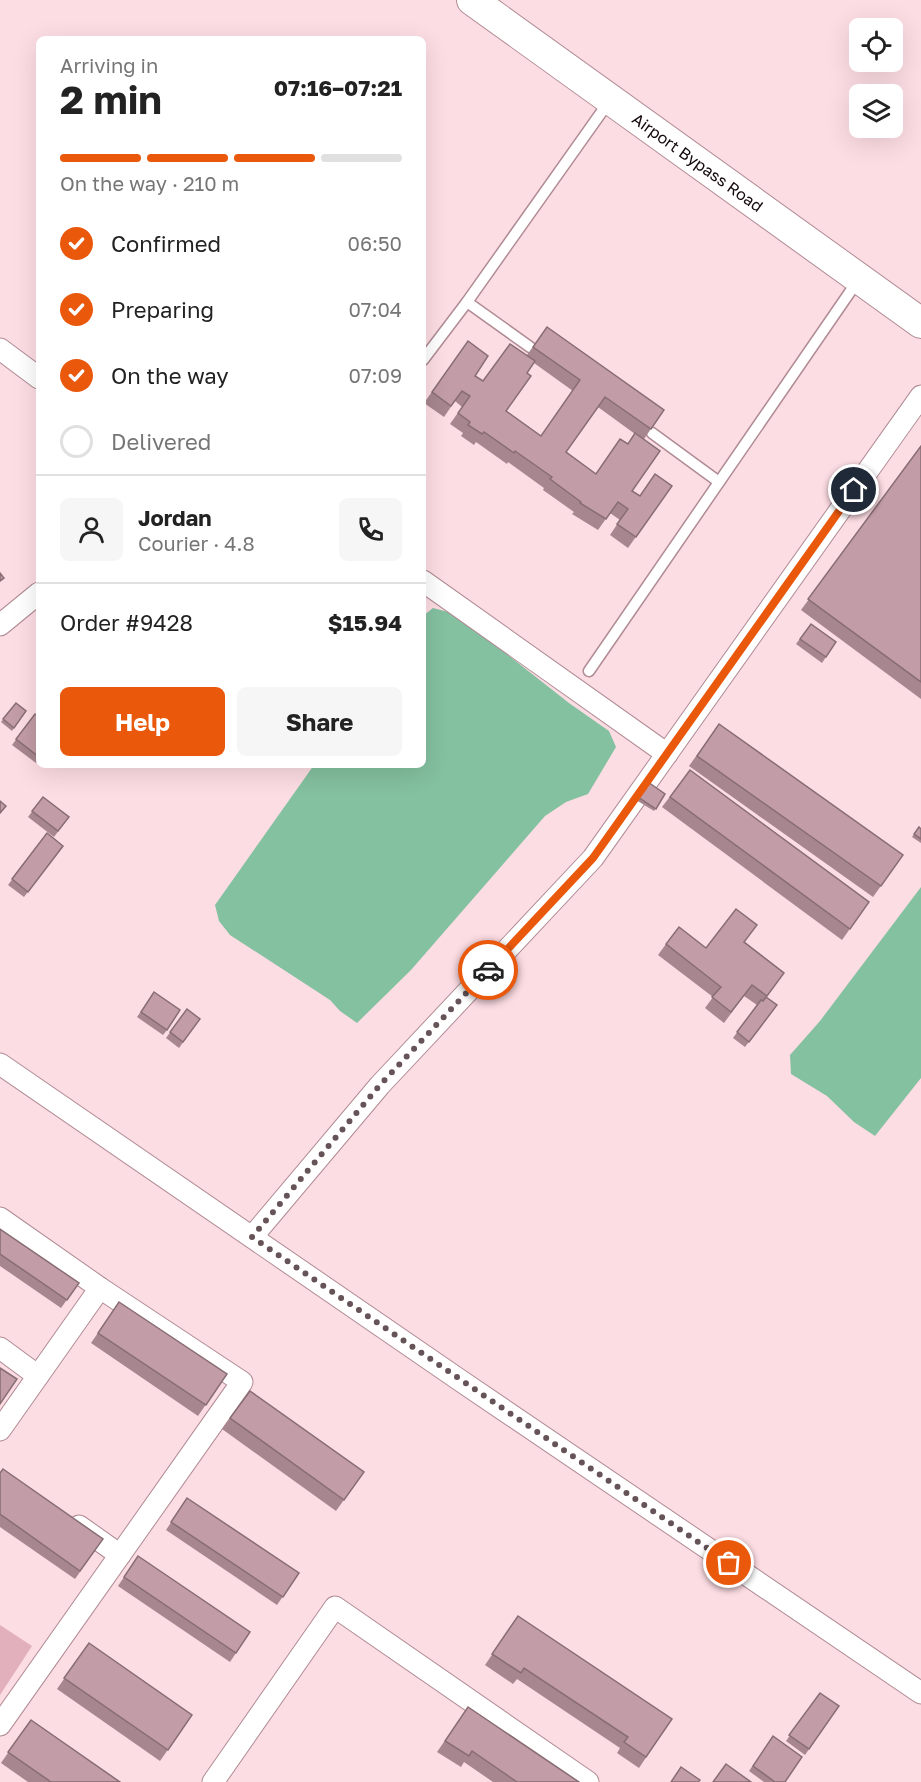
<!DOCTYPE html>
<meta charset="utf-8">
<style>
:root{--surface:#fff;--page:#f6f6f6;--text:#222;--muted:#767676;--line:#e0e0e0;--accent:#ea580c}
body{margin:0;font-family:"Golos Text",sans-serif;background:var(--page);color:var(--text);height:100vh;display:flex;flex-direction:column;font-size:22px;white-space:nowrap}
*{box-sizing:border-box;margin:0}
p{font-size:20px;color:var(--muted)}
.icon{flex:none;width:33px;height:33px;fill:none;stroke:currentColor;stroke-width:2;stroke-linecap:round;stroke-linejoin:round}
.map{position:relative;flex:1;overflow:hidden}
.drawer{position:absolute;left:36px;top:36px;width:390px;height:732px;display:flex;flex-direction:column;background:var(--surface);border-radius:9px;box-shadow:0 6px 24px #0002}
.drawer>*{flex:none}
.buttons{position:absolute;left:849px;top:18px;display:grid;gap:12px}
.buttons a{display:grid;place-items:center;width:54px;height:54px;border-radius:9px;background:var(--surface);box-shadow:0 6px 24px #0002;font-size:30px}
.pin{position:absolute;display:grid;place-items:center;width:51px;height:51px;color:#fff;margin:-26px;border:3px solid #fff;border-radius:50%;box-shadow:0 2px 6px #0007}
.courier{position:absolute;display:grid;place-items:center;width:60px;height:60px;margin:-30px;border:4px solid #ea580c;border-radius:50%;background:#fff;color:#222;box-shadow:0 2px 8px #0007}
.overview em{font-style:normal;font-weight:700}
.overview div{display:flex;flex-direction:column-reverse}
.overview{display:flex;align-items:center;justify-content:space-between;height:102px;padding:0 24px}
h1{font-size:39px;font-weight:700;line-height:45px}
.bar{display:grid;grid-template-columns:repeat(4,1fr);gap:9px 6px;align-content:center;height:72px;padding:0 24px}
.bar i{height:8px;border-radius:4px;background:var(--line)}
.bar .on{background:var(--accent)}
.bar p{grid-column:span 4}
.line{display:flex;align-items:center;gap:15px;padding:0 24px;border-top:2px solid var(--line)}
.line div{flex:1}
.round{display:grid;place-items:center;flex:none;width:63px;height:63px;border-radius:9px;background:var(--page)}
ol{padding:0 24px;list-style:none}
li{display:flex;align-items:center;gap:18px;height:66px}
li p{margin-inline-start:auto}
li .icon{padding:6px;border-radius:50%;background:var(--accent);color:#fff;stroke-width:4}
li:last-child{color:var(--muted)}
li i{width:33px;height:33px;border:3px solid var(--line);border-radius:50%}
.cta{display:flex;gap:12px;margin-top:auto;padding:12px 24px}
.cta a{flex:1;height:69px;border-radius:9px;background:var(--accent);color:#fff;font-size:24px;font-weight:700;line-height:69px;text-align:center}
.cta a+a{background:var(--page);color:var(--text)}
.map>svg:first-child{display:block}
</style>
<div class="map">
<svg width="921" height="1782" viewBox="0 0 921 1782">
<rect width="100%" height="100%" fill="#fddde4"/>
<!-- green -->
<polygon fill="#e1b0bc" points="0,1625 32,1646 0,1695"/>
<!-- water -->
<g fill="#84c1a0">
<polygon points="433,608 456,614 569,703 609,731 616,747 588,794 566,802 545,816 411,970 357,1023 340,1011 330,1000 230,935 219,921 215,905 314,765 423,765 423,616"/>
<polygon points="921,887 921,1078 875,1136 854,1122 827,1096 791,1074 790,1055 820,1021"/>
</g>
<g fill="none" stroke-linecap="round" stroke-linejoin="round">
<!-- lane casing -->
<g stroke="#b08b94" stroke-width="13">
<g id="lane">
<polyline points="467,302 530,347"/>
<polyline points="423,360 467,302 603,110"/>
<polyline points="652,433 719,482"/>
<polyline points="589,671 852,289"/>
</g>
</g>
<!-- street casing -->
<g stroke="#b08b94" stroke-width="23">
<g id="street">
<polyline points="0,349 39,378"/>
<polyline points="423,581 667,754"/>
<polyline points="0,625 39,593"/>
<polyline points="0,1064 461,1381 921,1693"/>
<polyline points="0,1218 100,1288 242,1382 0,1725"/>
<polyline points="252,1237 380,1085 593,858 921,396"/>
<polyline points="0,1348 38,1376"/>
<polyline points="0,1430 100,1288"/>
<polyline points="79,1526 120,1555"/>
<polyline points="213,1782 335,1607 588,1782"/>
</g>
</g>
<!-- secondary casing -->
<g stroke="#b08b94" stroke-width="32">
<g id="secondary">
<path id="s1" d="M472,0l449,323"/>
</g>
</g>
<!-- lane -->
<use href="#lane" stroke="#fff" stroke-width="10"/>
<!-- street -->
<use href="#street" stroke="#fff" stroke-width="21"/>
<!-- secondary -->
<use href="#secondary" stroke="#fff" stroke-width="30"/>
</g>
<!-- wall -->
<g fill="#a7868f" fill-rule="evenodd">
<path d="M547,327l117,83 -20,29 -12,52 8,5 32,-10 -44,62 -18,-13 10,-15 -10,-7 -12,17 -26,-16 2,-2 -31,-22 1,-2 -36,-26 -1,2 -31,-22 -2,3 -13,-9 2,-3 -13,-9 12,-17 -7,-6 -11,16 -20,-14 44,-62 7,35 8,5 44,-26zM534,363l39,28 -32,45 -35,-25 21,-38zM598,407l37,27 -7,10 -32,30 -30,-22z"/>
<polygon points="921,446 921,699 801,610"/>
<polygon points="811,624 836,642 822,663 796,644"/>
<polygon points="16,703 26,711 12,731 1,722"/>
<polygon points="35,714 39,717 39,758 36,763 12,745"/>
<polygon points="719,724 903,855 873,897 689,766"/>
<polygon points="690,770 869,902 842,940 662,807"/>
<polygon points="648,782 665,794 654,811 636,800"/>
<polygon points="43,797 69,817 54,837 28,817"/>
<polygon points="919,827 921,829 921,843 912,837"/>
<polygon points="47,833 63,846 24,897 8,885"/>
<polygon points="745,942 784,973 766,997 777,1005 745,1047 733,1038 757,1005 744,996 724,1023 705,1008 713,997 658,955 666,944 706,948"/>
<polygon points="154,992 167,1030 163,1035 137,1017"/>
<polygon points="187,1009 200,1019 179,1048 166,1038"/>
<polygon points="0,1229 79,1283 61,1308 0,1266"/>
<polygon points="119,1302 227,1374 198,1416 91,1343"/>
<polygon points="250,1391 364,1472 336,1511 222,1429"/>
<polygon points="0,1473 103,1539 75,1579 0,1527"/>
<polygon points="187,1498 299,1573 277,1605 166,1530"/>
<polygon points="138,1556 250,1632 230,1662 118,1586"/>
<polygon points="518,1616 672,1719 639,1768 617,1753 620,1748 517,1679 513,1684 485,1665"/>
<polygon points="89,1643 192,1715 160,1761 57,1689"/>
<polygon points="820,1693 839,1706 805,1755 786,1741"/>
<polygon points="468,1707 579,1782 493,1782 464,1762 461,1767 437,1752"/>
<polygon points="31,1720 120,1782 28,1782 1,1763"/>
<polygon points="773,1736 785,1782 764,1782 749,1771"/>
</g>
<!-- building -->
<g fill="#c29ca6" stroke="#886d74" stroke-width="1.5">
<polygon points="547,327 664,410 651,429 605,397 566,452 596,474 620,439 628,444 635,433 660,451 632,491 640,496 655,474 672,486 636,537 617,524 628,509 618,502 606,519 580,503 581,502 550,479 552,477 515,451 514,453 484,432 482,434 468,425 470,422 458,413 470,396 462,391 451,406 432,392 468,341 488,356 475,376 483,381 510,344 535,361 527,373 531,376 506,411 541,436 580,380 533,347"/>
<polygon points="921,446 921,682 808,599"/>
<polygon points="0,573 4,578 0,581"/>
<polygon points="811,624 836,642 826,657 800,639"/>
<polygon points="16,703 26,711 14,728 3,719"/>
<polygon points="35,714 39,717 39,757 16,739"/>
<polygon points="719,724 903,855 881,886 697,756"/>
<polygon points="690,770 869,902 850,929 670,797"/>
<polygon points="648,782 665,794 656,809 638,797"/>
<polygon points="43,797 69,817 58,831 32,811"/>
<polygon points="0,801 6,806 0,813"/>
<polygon points="919,827 921,829 921,839 914,834"/>
<polygon points="47,833 63,846 28,892 12,879"/>
<polygon points="736,909 757,925 744,942 784,973 767,996 752,985 731,1012 712,997 721,987 666,944 679,927 706,948"/>
<polygon points="154,992 180,1010 167,1030 141,1012"/>
<polygon points="766,997 777,1005 749,1042 737,1032 761,1000 763,1001"/>
<polygon points="187,1009 200,1019 183,1042 170,1032"/>
<polygon points="0,1229 79,1283 67,1300 0,1254"/>
<polygon points="119,1302 227,1374 206,1405 98,1333"/>
<polygon points="0,1368 17,1379 0,1404"/>
<polygon points="250,1391 364,1472 344,1500 230,1418"/>
<polygon points="3,1469 103,1539 80,1571 0,1514 0,1473"/>
<polygon points="187,1498 299,1573 283,1597 171,1522"/>
<polygon points="138,1556 250,1632 236,1653 124,1577"/>
<polygon points="518,1616 672,1719 646,1757 624,1742 628,1737 524,1668 521,1673 492,1654"/>
<polygon points="89,1643 192,1715 168,1750 64,1678"/>
<polygon points="820,1693 839,1706 809,1749 789,1735"/>
<polygon points="468,1707 579,1782 517,1782 472,1751 469,1756 445,1741"/>
<polygon points="31,1720 120,1782 51,1782 8,1752"/>
<polygon points="773,1736 802,1757 785,1782 775,1782 753,1766"/>
<polygon points="726,1764 751,1782 713,1782"/>
<polygon points="681,1767 700,1780 698,1782 671,1782"/>
</g>
<g fill="none" stroke-linecap="round" stroke-linejoin="round">
<!-- done -->
<polyline stroke="#665357" stroke-width="6" stroke-dasharray="0 10.8" points="488,970 380,1085 252,1237 729,1563"/>
<!-- route -->
<polyline stroke="#ea580c" stroke-width="8" points="488,970 593,858 854,490"/>
</g>
<g text-anchor="middle" stroke-width="4.5" stroke-linejoin="round" paint-order="stroke">
<!-- street labels -->
<g font-size="16" fill="#14080b" stroke="#fff">
<text dy="6" stroke="none"><textPath href="#s1" startOffset="278">Airport Bypass Road</textPath></text>
</g>
</g>
</svg>
<div class="buttons">
<a><svg class="icon" aria-label="locate" viewBox="0 0 24 24"><circle cx="12" cy="12" r="6"/><path d="M12 2v4M12 18v4M2 12h4M18 12h4"/></svg></a>
<a><svg class="icon" aria-label="layers" viewBox="0 0 24 24"><path d="M12 4l9 5-9 5-9-5zM3 14l9 5 9-5"/></svg></a>
</div>
<div class="pin" style="left:729px;top:1563px;background:#ea580c"><svg class="icon" aria-label="bag" viewBox="0 0 24 24"><path d="M5 8h14l-1 12H6zM9 8a3 3 0 0 1 6 0"/></svg></div>
<div class="pin" style="left:854px;top:490px;background:#1f2937"><svg class="icon" aria-label="home" viewBox="0 0 24 24"><path d="M3 11l9-7 9 7M6 9v11h12V9"/></svg></div>
<div class="courier" style="left:488px;top:970px"><svg class="icon" aria-label="car" viewBox="0 0 24 24"><path d="M5 17H2v-5l4-1 3-4h7l3 4 3 1v5h-3M9 17h6M6 11h13"/><circle cx="7" cy="17" r="2"/><circle cx="17" cy="17" r="2"/></svg></div>
<section class="drawer">
<div class="overview"><div><h1>2 min</h1><p>Arriving in</p></div><em>07:16–07:21</em></div>
<div class="bar"><i class="on"></i><i class="on"></i><i class="on"></i><i></i><p>On the way · 210 m</p></div>
<ol>
<li><svg class="icon" aria-label="check" viewBox="0 0 24 24"><path d="M5 12l5 5 9-10"/></svg>Confirmed<p>06:50</p></li>
<li><svg class="icon" aria-label="check" viewBox="0 0 24 24"><path d="M5 12l5 5 9-10"/></svg>Preparing<p>07:04</p></li>
<li><svg class="icon" aria-label="check" viewBox="0 0 24 24"><path d="M5 12l5 5 9-10"/></svg>On the way<p>07:09</p></li>
<li><i></i>Delivered</li>
</ol>
<div class="line" style="height:108px"><a class="round"><svg class="icon" aria-label="person" viewBox="0 0 24 24"><circle cx="12" cy="8" r="4"/><path d="M4 21q1-7 8-7t8 7"/></svg></a><div><b>Jordan</b><p>Courier · 4.8</p></div><a class="round"><svg class="icon" aria-label="phone" viewBox="0 0 24 24"><path d="M5 4h4l2 5-3 2q2 4 5 5l2-3 5 2v4C11 20 4 13 5 4z"/></svg></a></div>
<div class="line" style="height:78px"><div>Order #9428</div><b>$15.94</b></div>
<div class="cta"><a>Help</a><a>Share</a></div>
</section>
</div>
